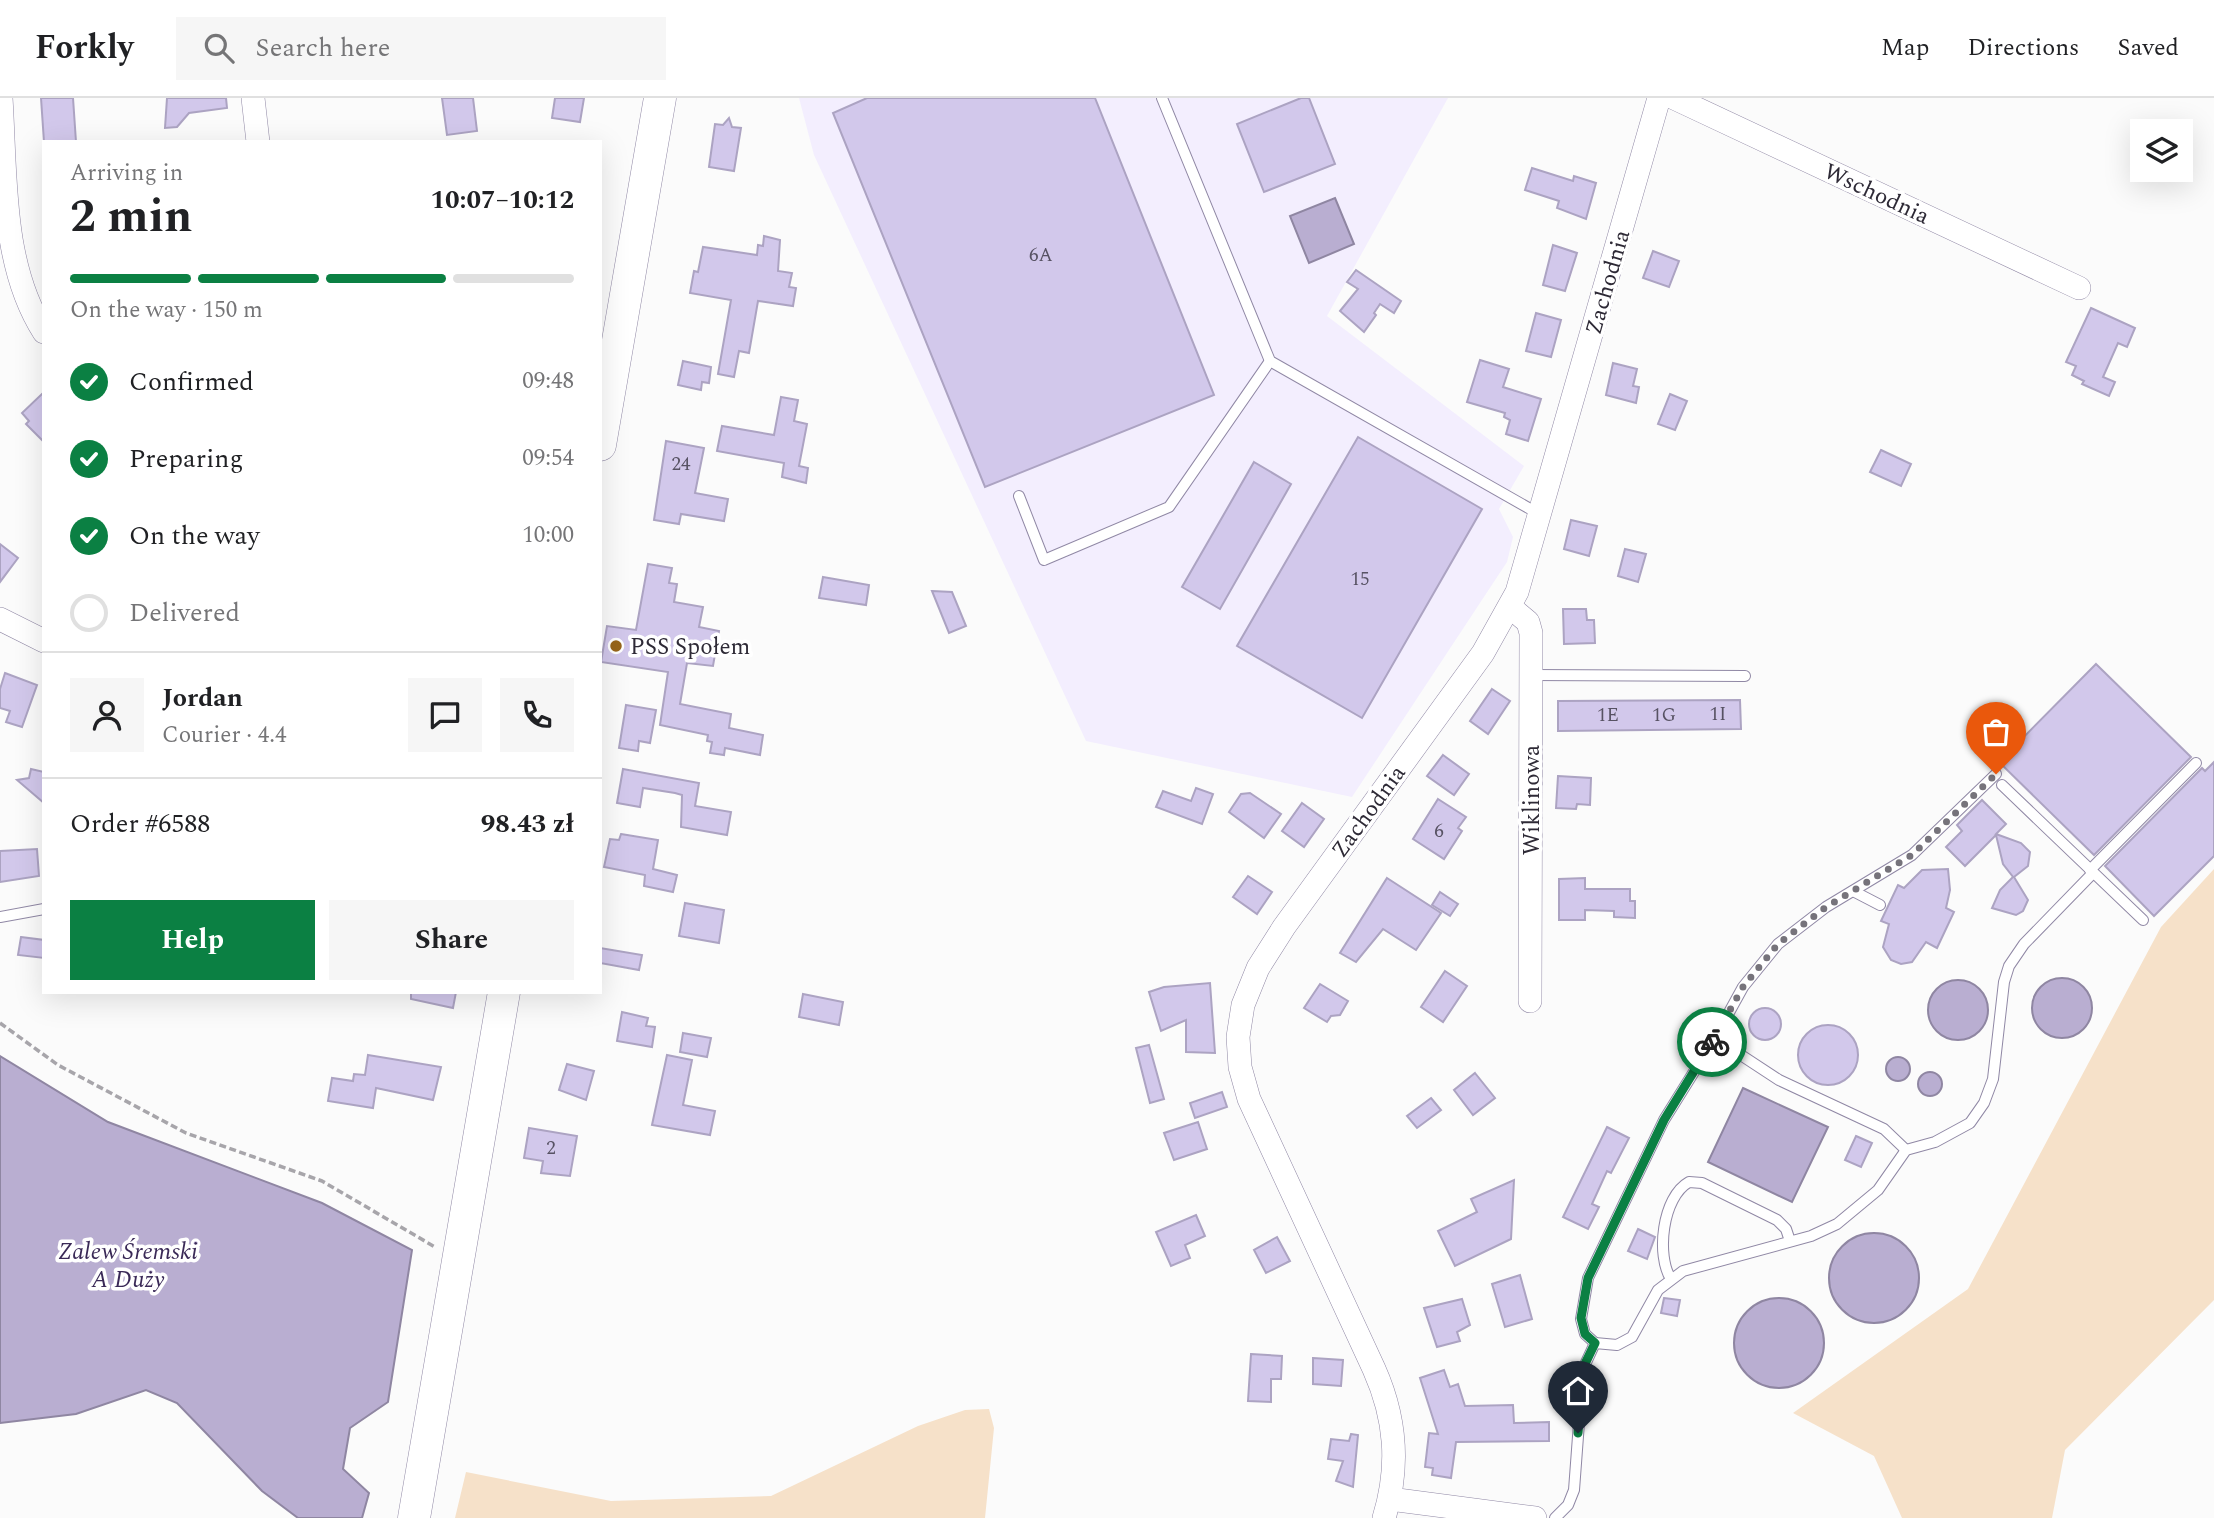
<!DOCTYPE html>
<meta charset="utf-8">
<style>
:root{--surface:#fff;--page:#f6f6f6;--text:#202124;--muted:#757577;--line:#e0e0e0;--accent:#0b8043}
body{margin:0;font-family:Spectral,serif;background:var(--page);color:var(--text);height:100vh;display:flex;flex-direction:column;font-size:26px;white-space:nowrap}
*{box-sizing:border-box;margin:0}
p{font-size:23px;color:var(--muted)}
.icon{flex:none;width:38px;height:38px;fill:none;stroke:currentColor;stroke-width:2;stroke-linecap:round;stroke-linejoin:round}
.map{position:relative;flex:1;overflow:hidden}
.panel{position:absolute;left:42px;top:42px;width:560px;height:854px;display:flex;flex-direction:column;background:var(--surface);border-radius:0px;box-shadow:0 7px 28px #0002}
.panel>*{flex:none}
.fabs{position:absolute;left:2130px;top:21px;display:grid;gap:14px}
.fabs a{display:grid;place-items:center;width:63px;height:63px;border-radius:0px;background:var(--surface);box-shadow:0 7px 28px #0002;font-size:35px}
.pin{position:absolute;display:grid;place-items:center;width:60px;height:60px;color:#fff;margin:-72px -30px;border-radius:50% 50% 50% 0;rotate:-45deg;box-shadow:0 0 7px #0007}
.pin .icon{rotate:45deg}
.courier{position:absolute;display:grid;place-items:center;width:70px;height:70px;margin:-35px;border:5px solid #0b8043;border-radius:50%;background:#fff;color:#222;box-shadow:0 2px 9px #0007}
.headline em{font-style:normal;font-weight:700}
.headline div{display:flex;flex-direction:column-reverse}
.headline{display:flex;align-items:center;justify-content:space-between;height:119px;padding:0 28px}
h1{font-size:46px;font-weight:700;line-height:52px}
.bar{display:grid;grid-template-columns:repeat(4,1fr);gap:10px 7px;align-content:center;height:84px;padding:0 28px}
.bar i{height:9px;border-radius:5px;background:var(--line)}
.bar .on{background:var(--accent)}
.bar p{grid-column:span 4}
.line{display:flex;align-items:center;gap:18px;padding:0 28px;border-top:2px solid var(--line)}
.line div{flex:1}
.round{display:grid;place-items:center;flex:none;width:74px;height:74px;border-radius:0px;background:var(--page)}
ol{padding:0 28px;list-style:none}
li{display:flex;align-items:center;gap:21px;height:77px}
li p{margin-inline-start:auto}
li .icon{padding:7px;border-radius:50%;background:var(--accent);color:#fff;stroke-width:4}
li:last-child{color:var(--muted)}
li i{width:38px;height:38px;border:4px solid var(--line);border-radius:50%}
.button{display:flex;gap:14px;margin-top:auto;padding:14px 28px}
.button a{flex:1;height:80px;border-radius:0px;background:var(--accent);color:#fff;font-size:28px;font-weight:700;line-height:80px;text-align:center}
.button a+a{background:var(--page);color:var(--text)}
header{display:flex;align-items:center;gap:42px;box-sizing:border-box;height:98px;padding:0 35px;background:var(--surface);border-bottom:2px solid var(--line)}
header strong{font-size:33px}
nav{display:flex;gap:38px;margin-inline-start:auto;font-size:24px}
.search{width:490px;height:63px;background:var(--page);display:flex;align-items:center;gap:18px;box-sizing:border-box;padding:0 24px;border-radius:0px;color:var(--muted);font-size:26px}
.map>svg:first-child{display:block}
</style>
<header>
<strong>Forkly</strong>
<div class="search"><svg class="icon" aria-label="search" viewBox="0 0 24 24"><circle cx="10" cy="10" r="6"/><path d="M15 15l6 6"/></svg>Search here</div>
<nav><a>Map</a><a>Directions</a><a>Saved</a></nav>
</header>
<div class="map">
<svg width="2214" height="1420" viewBox="0 0 2214 1420">
<rect width="100%" height="100%" fill="#fbfbfb"/>
<!-- built -->
<polygon fill="#f3eefe" points="799,0 1448,0 1327,218 1524,368 1499,411 1513,439 1507,464 1352,699 1086,643 814,57"/>
<!-- green -->
<g fill="#f6e1c9">
<polygon points="2214,771 2214,1202 2065,1352 2052,1420 1902,1420 1874,1358 1793,1315 1968,1191 2161,829"/>
<polygon points="989,1311 994,1330 985,1420 455,1420 466,1374 611,1403 771,1398 918,1328 965,1312"/>
</g>
<!-- water -->
<g fill="#b9aed1" stroke="#8f86a2" stroke-width="2">
<polygon points="1335,100 1354,146 1309,165 1290,118"/>
<circle cx="2062" cy="910" r="30"/>
<circle cx="1958" cy="912" r="30"/>
<polygon points="0,958 108,1024 322,1105 412,1152 388,1304 350,1330 343,1371 369,1395 362,1420 298,1420 262,1393 177,1305 146,1292 76,1316 0,1325"/>
<circle cx="1898" cy="971" r="12"/>
<circle cx="1930" cy="986" r="12"/>
<polygon points="1743,990 1828,1029 1792,1104 1708,1064"/>
<circle cx="1874" cy="1180" r="45"/>
<circle cx="1779" cy="1245" r="45"/>
</g>
<!-- building -->
<g fill="#d2c8eb" stroke="#aca3c2" stroke-width="2">
<polygon points="41,0 73,0 76,44 44,44"/>
<polygon points="167,0 226,0 227,10 189,15 177,29 165,30"/>
<polygon points="442,0 473,0 477,33 447,37"/>
<polygon points="555,0 584,0 580,24 552,20"/>
<polygon points="867,0 1095,0 1214,297 985,389 833,15"/>
<polygon points="1301,0 1309,0 1335,66 1264,94 1237,26"/>
<polygon points="729,20 732,29 741,30 734,73 709,69 715,26 723,27"/>
<polygon points="1532,70 1573,83 1574,78 1596,85 1586,121 1557,110 1559,103 1525,92"/>
<polygon points="764,138 780,142 778,173 792,175 789,189 796,190 793,208 758,203 749,255 739,253 734,279 718,276 731,202 690,195 694,173 698,174 703,149 757,157 758,147 763,148"/>
<polygon points="1553,147 1577,155 1565,193 1543,187"/>
<polygon points="1653,153 1679,163 1669,189 1643,180"/>
<polygon points="1356,172 1401,203 1394,215 1380,206 1374,215 1376,217 1364,234 1340,213 1358,191 1347,184"/>
<polygon points="2091,210 2135,230 2127,249 2118,245 2103,279 2115,284 2109,298 2082,286 2084,283 2072,277 2076,268 2066,264"/>
<polygon points="1536,215 1561,222 1551,259 1526,253"/>
<polygon points="1480,262 1509,271 1503,289 1541,301 1528,343 1506,336 1510,322 1504,319 1505,315 1467,304"/>
<polygon points="683,263 711,269 709,285 702,284 701,292 678,287"/>
<polygon points="1613,265 1637,271 1633,288 1639,289 1636,305 1606,297"/>
<polygon points="44,294 44,344 26,326 29,323 22,315"/>
<polygon points="1670,296 1687,303 1675,332 1658,326"/>
<polygon points="781,299 798,302 794,323 807,326 799,368 808,370 806,385 782,379 784,365 717,353 722,328 774,337"/>
<polygon points="1358,339 1482,411 1362,620 1237,548"/>
<polygon points="666,343 704,350 695,395 728,401 724,423 681,416 679,426 654,422"/>
<polygon points="1881,352 1911,366 1901,388 1870,374"/>
<polygon points="1254,364 1291,386 1220,511 1182,489"/>
<polygon points="1571,422 1597,428 1589,458 1564,451"/>
<polygon points="0,446 18,460 0,484"/>
<polygon points="1625,451 1646,456 1638,484 1618,478"/>
<polygon points="648,466 672,470 669,485 677,486 674,504 703,509 699,529 719,533 713,568 687,565 680,606 731,616 729,630 763,637 760,657 725,650 724,657 710,655 712,644 707,643 708,637 660,627 668,574 601,564 607,528 636,532"/>
<polygon points="823,479 869,487 866,507 819,500"/>
<polygon points="932,493 952,494 966,528 949,535"/>
<polygon points="1563,511 1586,511 1587,522 1594,522 1595,545 1564,546"/>
<polygon points="2096,566 2191,659 2094,757 1999,664"/>
<polygon points="5,575 37,587 22,629 6,624 10,613 0,610 0,591"/>
<polygon points="1492,591 1510,603 1488,636 1470,623"/>
<polygon points="1740,602 1741,631 1558,633 1558,603"/>
<polygon points="626,607 656,612 650,645 639,643 638,653 619,650"/>
<polygon points="1443,657 1469,676 1454,697 1427,678"/>
<polygon points="2214,664 2214,758 2154,818 2105,768 2202,670 2205,673"/>
<polygon points="31,671 44,674 44,705 17,682 29,680"/>
<polygon points="623,671 699,685 695,708 731,714 727,737 681,729 682,697 675,695 643,690 640,709 617,705"/>
<polygon points="1558,678 1591,680 1590,707 1577,706 1576,711 1556,710"/>
<polygon points="1196,690 1213,696 1202,726 1156,709 1163,693 1191,703"/>
<polygon points="1250,695 1281,716 1264,740 1229,714 1241,696"/>
<polygon points="1438,701 1466,719 1458,730 1462,733 1444,761 1413,741"/>
<polygon points="1982,702 2006,726 1996,736 2021,745 2030,754 2028,768 2014,779 2028,802 2023,813 2016,817 1992,810 2000,792 2013,779 2003,766 1996,737 1965,768 1946,749 1962,733 1957,727"/>
<polygon points="1302,705 1324,721 1304,749 1282,733"/>
<polygon points="621,736 658,742 653,771 677,777 673,794 644,788 645,777 604,769 610,741 619,742"/>
<polygon points="37,751 39,778 0,784 0,753"/>
<polygon points="1948,771 1950,792 1946,810 1954,814 1937,850 1926,844 1912,864 1901,866 1891,862 1883,849 1889,826 1881,823 1898,787 1904,790 1922,772"/>
<polygon points="1248,778 1272,794 1257,816 1233,799"/>
<polygon points="1387,780 1441,815 1416,852 1383,831 1356,864 1340,855"/>
<polygon points="1585,780 1585,791 1630,791 1630,803 1635,803 1635,820 1614,819 1614,813 1585,812 1585,822 1559,822 1559,781"/>
<polygon points="1440,794 1458,806 1450,818 1432,807"/>
<polygon points="685,805 724,812 719,845 679,838"/>
<polygon points="21,839 44,842 44,860 18,857"/>
<polygon points="600,850 642,857 639,872 600,865"/>
<polygon points="1445,873 1467,888 1443,924 1421,909"/>
<polygon points="1210,885 1215,955 1186,954 1186,922 1161,933 1149,894 1164,889"/>
<polygon points="1320,886 1348,903 1340,917 1331,918 1327,924 1304,910"/>
<polygon points="411,894 456,894 453,910 411,901"/>
<polygon points="803,896 843,904 839,927 799,919"/>
<circle cx="1765" cy="926" r="16"/>
<polygon points="622,914 648,920 646,928 655,929 652,949 617,943"/>
<circle cx="1828" cy="957" r="30"/>
<polygon points="683,935 711,940 707,959 680,954"/>
<polygon points="1149,947 1164,1001 1150,1005 1136,950"/>
<polygon points="368,957 441,969 433,1002 376,990 373,1010 328,1003 332,980 353,983 354,976 365,977"/>
<polygon points="667,957 692,962 683,1007 715,1013 710,1037 652,1027"/>
<polygon points="567,966 594,973 586,1002 559,992"/>
<polygon points="1475,975 1495,1000 1473,1017 1454,992"/>
<polygon points="1222,994 1227,1009 1195,1020 1190,1005"/>
<polygon points="1431,1000 1441,1012 1417,1030 1407,1018"/>
<polygon points="1198,1024 1207,1051 1174,1062 1164,1035"/>
<polygon points="1607,1029 1629,1040 1611,1075 1607,1073 1592,1106 1599,1109 1588,1131 1563,1119"/>
<polygon points="529,1030 577,1038 570,1078 541,1075 543,1063 524,1060"/>
<polygon points="1856,1038 1872,1045 1861,1069 1845,1062"/>
<polygon points="1514,1082 1511,1141 1455,1168 1438,1133 1477,1114 1471,1101"/>
<polygon points="1196,1117 1205,1138 1185,1147 1190,1160 1171,1168 1156,1134"/>
<polygon points="1638,1131 1655,1139 1647,1161 1628,1153"/>
<polygon points="1277,1139 1290,1163 1266,1175 1254,1152"/>
<polygon points="1520,1177 1532,1221 1505,1229 1492,1186"/>
<polygon points="1664,1200 1680,1202 1677,1218 1661,1215"/>
<polygon points="1462,1201 1470,1227 1457,1234 1460,1243 1437,1249 1424,1210"/>
<polygon points="1251,1256 1282,1258 1281,1281 1271,1281 1271,1304 1248,1303"/>
<polygon points="1313,1260 1343,1262 1341,1288 1313,1286"/>
<polygon points="1444,1272 1450,1289 1458,1286 1465,1308 1513,1307 1514,1325 1549,1324 1549,1343 1456,1344 1451,1380 1432,1377 1433,1370 1425,1369 1429,1335 1438,1336 1420,1280"/>
<polygon points="1351,1336 1358,1337 1353,1389 1336,1383 1343,1363 1328,1361 1331,1341 1349,1343"/>
</g>
<g fill="none" stroke-linecap="round" stroke-linejoin="round">
<!-- service casing -->
<g stroke="#9088a5" stroke-width="12">
<g id="service">
<polyline points="1162,0 1270,263 1539,416"/>
<polyline points="1019,398 1044,462 1169,409 1270,263"/>
<polyline points="1531,577 1745,578"/>
<polyline points="2002,687 2143,822"/>
<polyline points="2090,772 2196,665"/>
<polyline points="1853,793 1880,807"/>
<polyline points="0,819 44,811"/>
<polyline points="1906,1052 1884,1031 1779,982 1715,940 1743,889 1778,846 1826,809 1912,757 1996,676"/>
<path d="M1671,1181c-15,-23 -9,-82 18,-97l13,1 75,37 9,9 4,12"/>
<polyline points="1595,1245 1585,1236 1581,1221 1588,1180 1664,1022 1715,940"/>
<polyline points="1555,1420 1568,1407 1574,1392 1583,1271 1595,1245 1617,1247 1632,1239 1658,1192 1683,1173 1811,1138 1837,1126 1878,1092 1906,1052 1935,1044 1970,1025 1984,1005 1993,981 2004,884 2009,868 2024,846 2093,775"/>
</g>
</g>
<!-- minor casing -->
<g stroke="#9088a5" stroke-width="24">
<g id="minor">
<path d="M1,0c5,77 0,167 43,234"/>
<polyline points="253,0 258,44"/>
<polyline points="1674,0 2079,190"/>
<polyline points="1510,509 1528,524 1531,535 1530,903"/>
<polyline points="0,521 44,543"/>
<polyline points="1390,1401 1535,1420"/>
<path d="M1384,1420c16,-52 12,-100 -10,-149l-125,-270 -9,-32 -2,-30 5,-32 15,-37 26,-41 199,-274 34,-61 142,-494"/>
</g>
</g>
<!-- secondary casing -->
<g stroke="#9088a5" stroke-width="33">
<g id="secondary">
<polyline points="600,347 660,0"/>
<polyline points="414,1420 504,894"/>
</g>
</g>
<!-- path -->
<polyline stroke="#a7a5aa" stroke-width="3.5" stroke-dasharray="7 3.5" stroke-linecap="butt" points="0,925 58,967 186,1035 322,1083 435,1149"/>
<!-- service -->
<use href="#service" stroke="#fff" stroke-width="10"/>
<!-- minor -->
<use href="#minor" stroke="#fff" stroke-width="23"/>
<!-- secondary -->
<use href="#secondary" stroke="#fff" stroke-width="32"/>
</g>
<g fill="none" stroke-linecap="round" stroke-linejoin="round">
<!-- done -->
<polyline stroke="#76737b" stroke-width="7" stroke-dasharray="0 12.6" points="1712,944 1743,889 1778,846 1826,809 1912,757 1996,676"/>
<!-- route -->
<polyline stroke="#0b8043" stroke-width="9" points="1578,1335 1583,1270 1595,1245 1585,1236 1581,1220 1588,1180 1664,1022 1712,944"/>
</g>
<!-- markers -->
<circle fill="#976519" stroke="#fff" stroke-width="2.5" cx="616" cy="548" r="7"/>
<g text-anchor="middle" stroke-width="7" stroke-linejoin="round" paint-order="stroke">
<!-- number labels -->
<g font-size="19" fill="#575263">
<text x="1041" y="163">6A</text>
<text x="681" y="372">24</text>
<text x="1360" y="487">15</text>
<text x="1718" y="622">1I</text>
<text x="1608" y="623">1E</text>
<text x="1664" y="623">1G</text>
<text x="1439" y="739">6</text>
<text x="551" y="1056">2</text>
</g>
<!-- street labels -->
<g font-size="23" fill="#2e2a36" stroke="#fff">
<text transform="translate(1877 95) rotate(25)" y="8">Wschodnia</text>
<text transform="translate(1607 184) rotate(-74)" y="8">Zachodnia</text>
<text transform="translate(1531 702) rotate(-90)" y="8">Wiklinowa</text>
<text transform="translate(1368 713) rotate(-54)" y="8">Zachodnia</text>
</g>
<!-- poi labels -->
<g font-size="23" fill="#2e2a36" stroke="#fff" text-anchor="start">
<text x="630" y="556">PSS Społem</text>
</g>
<!-- water labels -->
<g font-size="24" font-style="italic" fill="#3a2957" stroke="#fff">
<text x="128" y="1161">Zalew Śremski<tspan x="128" dy="28">A Duży</tspan></text>
</g>
</g>
</svg>
<div class="fabs">
<a><svg class="icon" aria-label="layers" viewBox="0 0 24 24"><path d="M12 4l9 5-9 5-9-5zM3 14l9 5 9-5"/></svg></a>
</div>
<div class="pin" style="left:1996px;top:676px;background:#ea580c"><svg class="icon" aria-label="bag" viewBox="0 0 24 24"><path d="M5 8h14l-1 12H6zM9 8a3 3 0 0 1 6 0"/></svg></div>
<div class="pin" style="left:1578px;top:1335px;background:#1f2937"><svg class="icon" aria-label="home" viewBox="0 0 24 24"><path d="M3 11l9-7 9 7M6 9v11h12V9"/></svg></div>
<div class="courier" style="left:1712px;top:944px"><svg class="icon" aria-label="bike" viewBox="0 0 24 24"><circle cx="6" cy="16" r="4"/><circle cx="18" cy="16" r="4"/><path d="M6 16l4-8h5l3 8M10 8l3 8H6M13 5h3"/></svg></div>
<section class="panel">
<div class="headline"><div><h1>2 min</h1><p>Arriving in</p></div><em>10:07–10:12</em></div>
<div class="bar"><i class="on"></i><i class="on"></i><i class="on"></i><i></i><p>On the way · 150 m</p></div>
<ol>
<li><svg class="icon" aria-label="check" viewBox="0 0 24 24"><path d="M5 12l5 5 9-10"/></svg>Confirmed<p>09:48</p></li>
<li><svg class="icon" aria-label="check" viewBox="0 0 24 24"><path d="M5 12l5 5 9-10"/></svg>Preparing<p>09:54</p></li>
<li><svg class="icon" aria-label="check" viewBox="0 0 24 24"><path d="M5 12l5 5 9-10"/></svg>On the way<p>10:00</p></li>
<li><i></i>Delivered</li>
</ol>
<div class="line" style="height:126px"><a class="round"><svg class="icon" aria-label="person" viewBox="0 0 24 24"><circle cx="12" cy="8" r="4"/><path d="M4 21q1-7 8-7t8 7"/></svg></a><div><b>Jordan</b><p>Courier · 4.4</p></div><a class="round"><svg class="icon" aria-label="chat" viewBox="0 0 24 24"><path d="M4 5h16v11H9l-5 4z"/></svg></a><a class="round"><svg class="icon" aria-label="phone" viewBox="0 0 24 24"><path d="M5 4h4l2 5-3 2q2 4 5 5l2-3 5 2v4C11 20 4 13 5 4z"/></svg></a></div>
<div class="line" style="height:91px"><div>Order #6588</div><b>98.43 zł</b></div>
<div class="button"><a>Help</a><a>Share</a></div>
</section>
</div>
